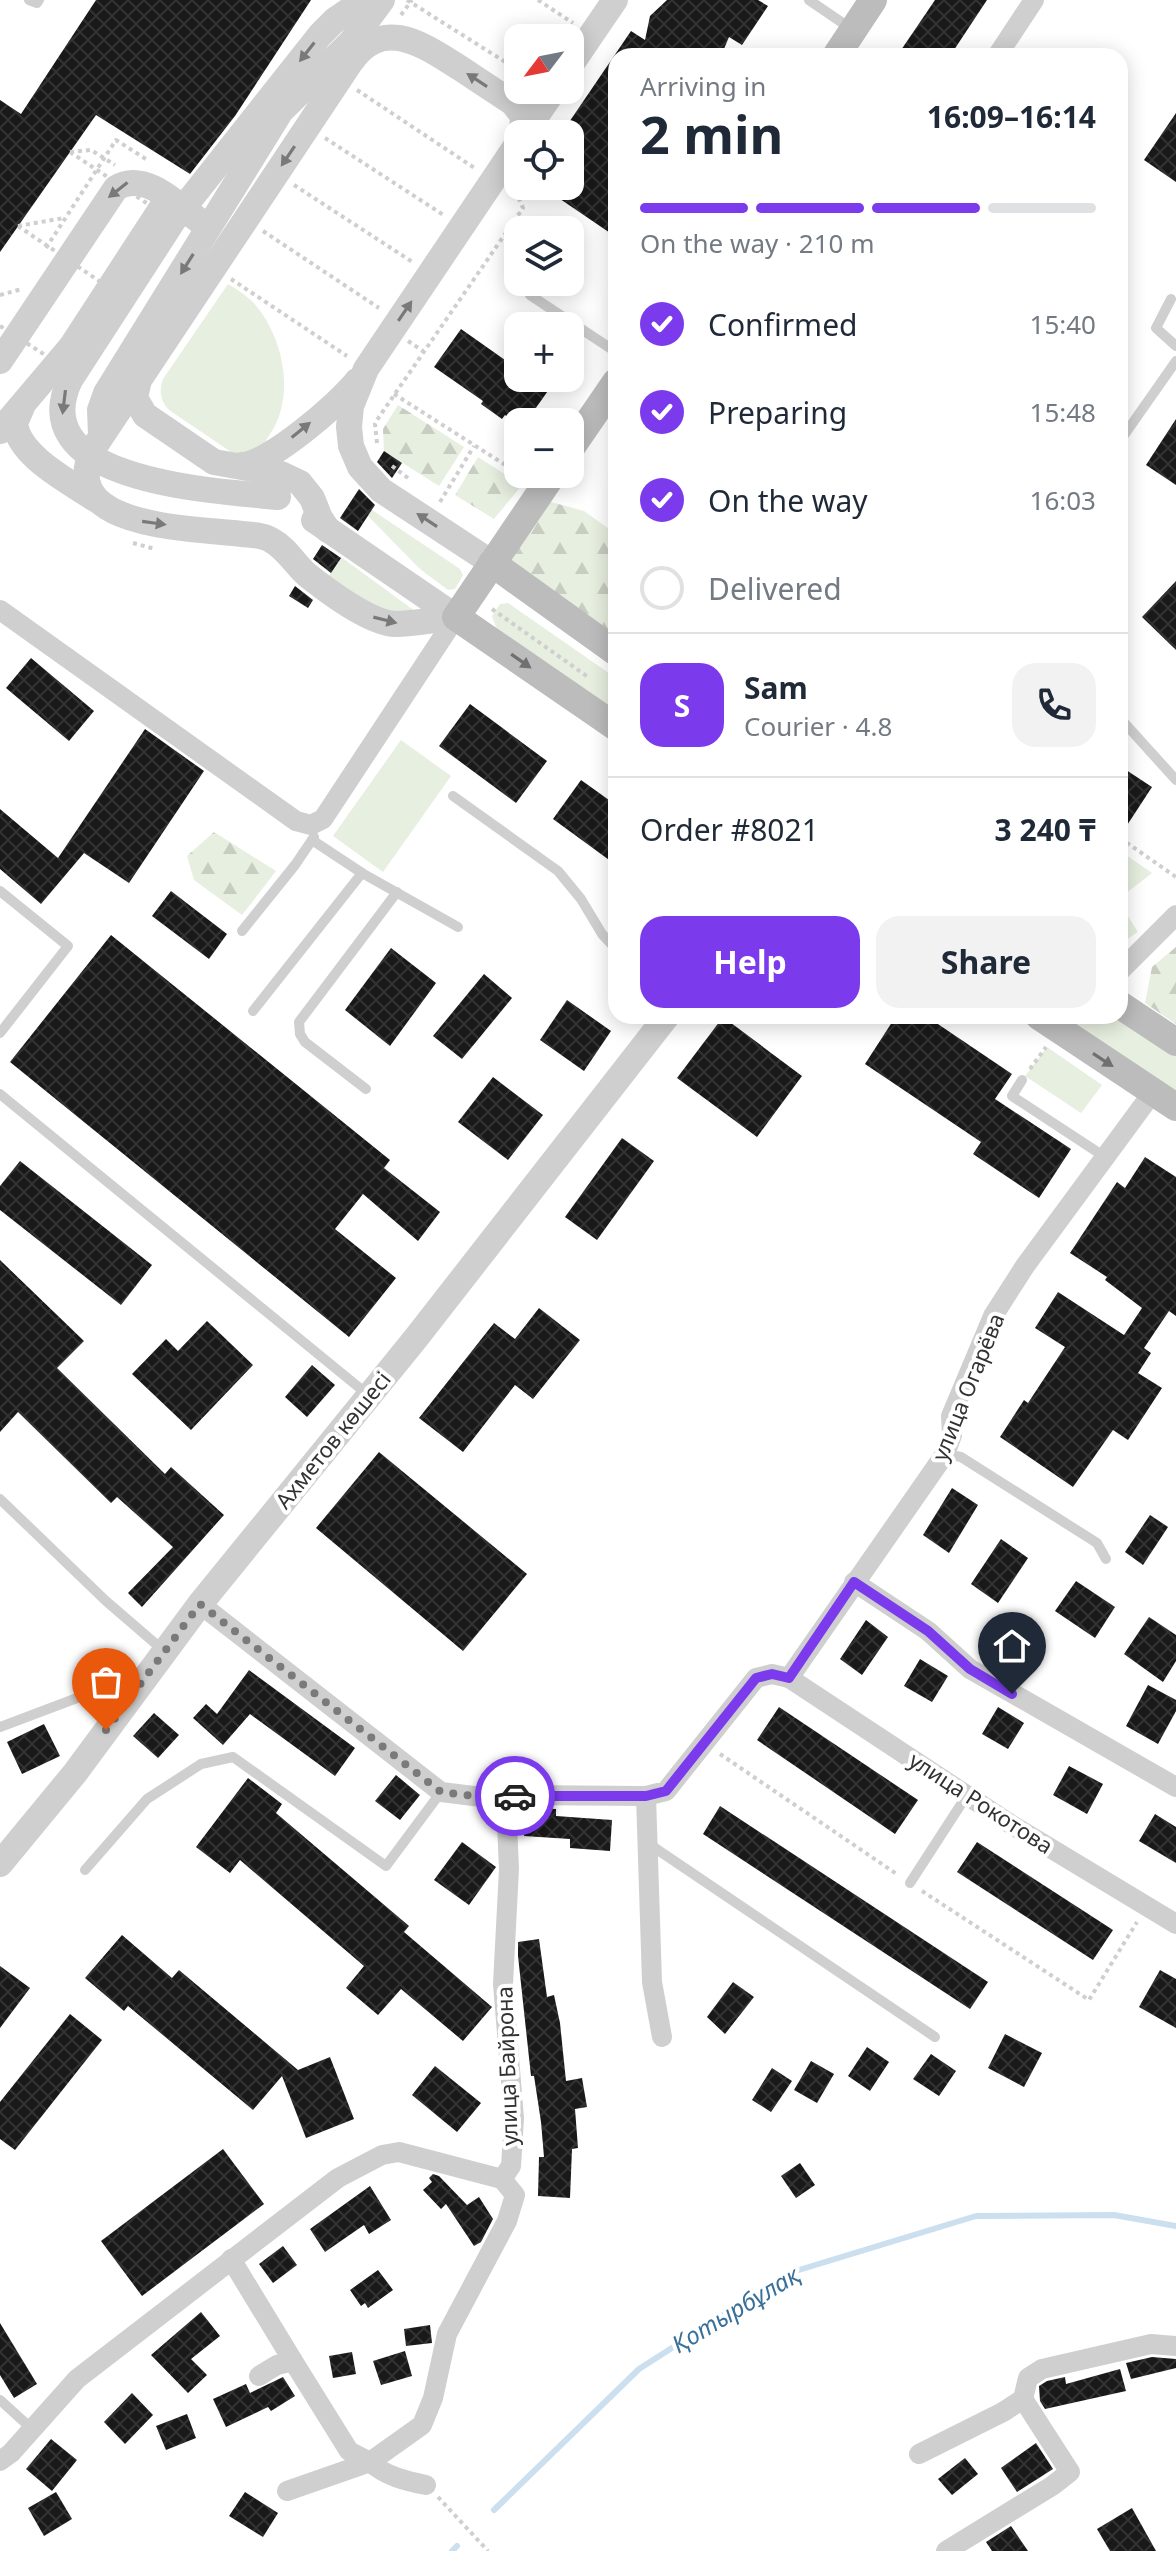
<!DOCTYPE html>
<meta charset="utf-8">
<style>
:root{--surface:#fff;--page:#f2f2f3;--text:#1f2937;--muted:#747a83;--line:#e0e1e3;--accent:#7c3aed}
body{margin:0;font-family:"Noto Sans",sans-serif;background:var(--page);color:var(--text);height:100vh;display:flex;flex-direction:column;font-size:30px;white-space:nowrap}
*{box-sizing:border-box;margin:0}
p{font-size:26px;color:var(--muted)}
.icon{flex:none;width:44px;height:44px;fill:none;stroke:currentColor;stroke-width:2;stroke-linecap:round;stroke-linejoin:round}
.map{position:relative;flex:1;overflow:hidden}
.side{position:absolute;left:608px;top:48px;width:520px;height:976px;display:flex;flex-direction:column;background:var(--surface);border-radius:24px;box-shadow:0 4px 20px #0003}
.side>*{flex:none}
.needle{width:52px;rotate:238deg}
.fabs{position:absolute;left:504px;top:24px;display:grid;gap:16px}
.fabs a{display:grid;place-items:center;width:80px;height:80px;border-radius:16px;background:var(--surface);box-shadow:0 4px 20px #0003;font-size:40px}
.pin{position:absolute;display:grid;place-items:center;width:68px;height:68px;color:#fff;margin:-82px -34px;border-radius:50% 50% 50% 0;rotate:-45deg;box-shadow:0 0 8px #0007}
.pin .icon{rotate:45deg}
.courier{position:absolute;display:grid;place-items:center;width:80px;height:80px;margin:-40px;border:6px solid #7c3aed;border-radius:50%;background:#fff;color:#222;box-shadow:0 2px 10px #0007}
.overview em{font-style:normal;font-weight:700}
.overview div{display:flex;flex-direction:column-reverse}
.overview{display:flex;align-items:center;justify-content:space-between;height:136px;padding:0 32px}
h1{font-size:52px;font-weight:700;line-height:60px}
.bar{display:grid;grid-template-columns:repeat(4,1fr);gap:12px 8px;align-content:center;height:96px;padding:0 32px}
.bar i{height:10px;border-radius:6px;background:var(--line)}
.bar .on{background:var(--accent)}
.bar p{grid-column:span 4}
.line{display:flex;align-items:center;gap:20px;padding:0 32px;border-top:2px solid var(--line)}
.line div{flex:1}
.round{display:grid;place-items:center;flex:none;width:84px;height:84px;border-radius:24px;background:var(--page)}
ol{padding:0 32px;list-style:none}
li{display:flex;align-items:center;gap:24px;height:88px}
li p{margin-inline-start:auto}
li .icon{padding:8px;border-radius:50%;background:var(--accent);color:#fff;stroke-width:4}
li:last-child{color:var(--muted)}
li i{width:44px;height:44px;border:4px solid var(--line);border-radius:50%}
.primary-button{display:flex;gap:16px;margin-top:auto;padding:16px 32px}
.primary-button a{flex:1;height:92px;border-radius:24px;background:var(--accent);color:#fff;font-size:32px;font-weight:700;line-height:92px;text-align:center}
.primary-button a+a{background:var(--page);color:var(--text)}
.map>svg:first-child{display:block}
</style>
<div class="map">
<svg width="1176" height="2551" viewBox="0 0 1176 2551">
<defs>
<pattern id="forest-firs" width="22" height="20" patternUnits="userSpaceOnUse" patternTransform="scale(2)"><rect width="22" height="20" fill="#e7efe0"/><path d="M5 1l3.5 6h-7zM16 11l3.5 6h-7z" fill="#c7cdc1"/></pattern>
<pattern id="building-cross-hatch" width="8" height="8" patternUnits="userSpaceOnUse" patternTransform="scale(2)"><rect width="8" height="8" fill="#191919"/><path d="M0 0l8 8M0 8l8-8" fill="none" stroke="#323232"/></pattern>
</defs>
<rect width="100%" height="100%" fill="#fff"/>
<!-- green -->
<g fill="#e7efe0">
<path d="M228,284c13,8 24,15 33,28 24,34 33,87 9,122 -3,5 -7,12 -12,15 -6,3 -17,4 -24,5l-65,-44c-9,-10 -10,-18 -6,-31z"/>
<polygon points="372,510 460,569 463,575 455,589 448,590 420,569 368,516"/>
<polygon points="341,557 423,617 378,613 327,579"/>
<polygon points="508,603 616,678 616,713 497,630 492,616 500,604"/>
<polygon points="401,740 451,776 383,872 333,836"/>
<polygon points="1120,851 1152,873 1120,898"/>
<polygon points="1053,1016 1120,1016 1176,1049 1176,1096"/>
<polygon points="1047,1047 1102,1085 1081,1113 1025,1076"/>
</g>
<!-- forest -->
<g fill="url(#forest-firs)">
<polygon points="398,405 464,447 439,486 384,451 383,429"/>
<polygon points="478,457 522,485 494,519 455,495"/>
<polygon points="547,501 584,511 616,534 616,640 505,562"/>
<polygon points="214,832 276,871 242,915 194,880 187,856"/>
<polygon points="1120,904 1138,932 1120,944"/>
<polygon points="1176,947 1176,1024 1145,1003 1152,967"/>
</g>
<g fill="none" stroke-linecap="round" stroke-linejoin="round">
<!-- stream -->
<g stroke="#cbdfef" stroke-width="6">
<polyline points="494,2510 639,2369 789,2273 976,2216 1114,2215 1176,2226"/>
<polyline points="452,2551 457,2546"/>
</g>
</g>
<!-- building -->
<g fill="url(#building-cross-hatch)">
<polygon points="96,0 311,0 235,116 190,174 96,115 0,252 0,100 21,114"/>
<polygon points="667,0 758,0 768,6 742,45 729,37 721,56 616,56 616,237 541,186 570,186 570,134 561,134 631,31 645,40 650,16"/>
<polygon points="935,0 987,0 950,56 897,56"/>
<polygon points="1176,113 1176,182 1144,160"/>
<polygon points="461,329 518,369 518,378 557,378 526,422 515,422 505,415 502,419 481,404 483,401 434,367"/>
<polygon points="1176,419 1176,485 1146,465"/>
<polygon points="384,451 402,463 392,478 377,462"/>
<polygon points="359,489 375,505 358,531 340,518"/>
<polygon points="322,545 341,558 331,573 313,559"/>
<polygon points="1176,581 1176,650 1142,617"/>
<polygon points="295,586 313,600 308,608 289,596"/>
<polygon points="31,658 94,711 69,741 6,688"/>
<polygon points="470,704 547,761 516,803 439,746"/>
<polygon points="145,729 204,771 129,883 84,853 41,904 0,869 0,809 58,858"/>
<polygon points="1120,766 1152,787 1120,836"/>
<polygon points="581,780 616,805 616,865 553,819"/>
<polygon points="171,891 227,934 209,959 152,916"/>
<polygon points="111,935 390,1160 384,1168 440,1212 418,1241 363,1194 335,1229 396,1278 349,1337 10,1062"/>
<polygon points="391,948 436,983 390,1046 345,1010"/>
<polygon points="484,974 512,998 462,1059 433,1036"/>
<polygon points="567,1000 611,1031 584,1071 540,1040"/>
<polygon points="896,1016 926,1016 1012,1074 995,1099 1071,1149 1039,1198 973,1154 981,1142 865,1064"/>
<polygon points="723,1017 802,1076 757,1137 677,1078"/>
<polygon points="493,1077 543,1115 508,1160 458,1122"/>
<polygon points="622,1138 654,1161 597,1240 565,1217"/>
<polygon points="1145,1157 1176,1177 1176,1316 1169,1311 1144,1348 1151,1353 1138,1373 1162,1388 1128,1440 1113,1430 1073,1487 1000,1437 1024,1400 1028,1403 1065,1347 1035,1328 1058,1292 1124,1335 1142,1308 1105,1280 1107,1277 1070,1253 1117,1182 1125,1188"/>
<polygon points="20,1161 152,1265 121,1305 0,1210 0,1186"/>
<polygon points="0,1260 84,1341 57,1368 165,1474 171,1467 224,1515 142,1607 128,1593 173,1547 117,1497 111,1503 18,1412 0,1432"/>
<polygon points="539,1308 580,1340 533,1399 515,1385 463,1452 419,1418 494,1323 515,1339"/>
<polygon points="207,1321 253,1365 191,1430 132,1374 166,1339 178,1351"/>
<polygon points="312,1365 335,1385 307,1417 285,1397"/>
<polygon points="379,1452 527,1574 463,1651 316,1528"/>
<polygon points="952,1488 978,1505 949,1553 923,1535"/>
<polygon points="1150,1515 1168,1527 1143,1565 1125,1552"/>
<polygon points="1001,1539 1028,1558 998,1603 971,1584"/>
<polygon points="1076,1581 1115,1607 1095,1638 1055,1611"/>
<polygon points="1149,1617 1176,1635 1176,1661 1163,1682 1124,1654"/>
<polygon points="866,1620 888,1637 862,1675 840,1659"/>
<polygon points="920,1659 948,1676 932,1702 904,1686"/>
<polygon points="249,1670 355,1748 335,1776 250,1714 223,1745 193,1718 206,1704 217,1714"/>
<polygon points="1148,1685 1176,1700 1176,1711 1158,1744 1126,1726"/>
<polygon points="779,1707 918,1800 895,1834 757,1740"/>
<polygon points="998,1707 1024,1723 1008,1749 982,1734"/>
<polygon points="154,1713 179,1735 158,1758 133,1736"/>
<polygon points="44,1724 60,1756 22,1774 7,1742"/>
<polygon points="1069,1766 1103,1784 1087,1814 1053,1795"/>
<polygon points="396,1775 420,1795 400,1820 375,1801"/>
<polygon points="248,1778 282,1804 276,1813 409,1926 404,1932 492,2007 463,2041 401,1989 378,2015 346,1988 364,1966 240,1860 230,1873 196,1847"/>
<polygon points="720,1806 988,1982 970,2009 703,1834"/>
<polygon points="526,1808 556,1809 556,1816 612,1820 610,1851 570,1848 570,1839 524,1836"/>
<polygon points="1155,1814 1176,1827 1176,1863 1139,1841"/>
<polygon points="462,1842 496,1867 469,1905 434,1880"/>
<polygon points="977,1842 1113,1930 1093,1960 957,1872"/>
<polygon points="122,1935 172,1978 179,1970 298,2070 330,2057 354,2119 306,2138 282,2076 253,2110 128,2006 124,2011 85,1978"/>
<polygon points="539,1939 547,1997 554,1995 560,2023 566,2081 582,2078 587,2107 575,2109 578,2148 572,2149 570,2198 538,2196 539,2157 544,2157 541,2122 534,2076 531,2076 518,1956 518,1942"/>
<polygon points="0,1966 30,1988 0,2028"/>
<polygon points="1160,1970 1176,1979 1176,2028 1139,2007"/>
<polygon points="733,1982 754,1997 725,2034 707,2017"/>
<polygon points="70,2014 102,2040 15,2150 0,2139 0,2102"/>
<polygon points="1005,2034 1042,2053 1024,2087 988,2068"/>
<polygon points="867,2047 889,2062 870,2091 848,2076"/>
<polygon points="931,2054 956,2071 939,2096 913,2079"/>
<polygon points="811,2061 834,2074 817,2103 794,2090"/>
<polygon points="435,2066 481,2103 457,2132 412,2095"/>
<polygon points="772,2068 792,2081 771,2112 752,2100"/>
<polygon points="223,2149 264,2204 142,2296 101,2241"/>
<polygon points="800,2163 815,2185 796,2198 781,2176"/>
<polygon points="433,2174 439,2176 467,2205 479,2197 493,2219 481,2242 474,2246 446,2204 441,2209 423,2190 432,2182 429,2178"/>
<polygon points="370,2186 391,2220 369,2234 364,2225 325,2252 310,2229"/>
<polygon points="283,2246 297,2265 273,2283 259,2264"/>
<polygon points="378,2270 393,2290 368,2308 365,2303 361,2306 350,2290"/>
<polygon points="201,2312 220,2336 191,2359 207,2375 188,2393 151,2355"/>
<polygon points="0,2323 37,2384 14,2398 0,2375"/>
<polygon points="430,2325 432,2343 406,2346 404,2329"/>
<polygon points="405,2351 412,2376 381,2385 373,2361"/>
<polygon points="352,2352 356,2374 333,2378 329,2356"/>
<polygon points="1152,2357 1176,2359 1176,2368 1131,2379 1126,2363"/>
<polygon points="1120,2369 1126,2391 1045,2409 1040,2401 1039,2386 1047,2381 1065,2377 1066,2384"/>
<polygon points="283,2377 295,2396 271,2411 268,2407 226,2427 213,2399 246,2384 250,2393"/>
<polygon points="132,2393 153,2415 125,2444 104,2422"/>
<polygon points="187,2414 196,2438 166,2450 156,2426"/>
<polygon points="51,2439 77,2460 52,2491 26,2469"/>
<polygon points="1036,2443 1053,2469 1017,2492 1001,2468"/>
<polygon points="965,2458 978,2474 952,2495 938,2479"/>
<polygon points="56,2492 72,2519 44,2536 28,2508"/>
<polygon points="245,2492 278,2513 263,2537 229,2516"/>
<polygon points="1132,2508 1156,2551 1110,2551 1097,2529"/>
<polygon points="1011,2526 1028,2551 992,2551 986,2542"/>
</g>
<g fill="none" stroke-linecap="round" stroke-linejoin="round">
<!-- path -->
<g stroke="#cfcfcf" stroke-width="4" stroke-dasharray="4 4" stroke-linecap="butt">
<polyline points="407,0 518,70"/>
<polyline points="538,0 573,23"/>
<polyline points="401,15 412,0"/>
<polyline points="357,90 476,169"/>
<polyline points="325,138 445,216"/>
<polyline points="70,152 91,150 115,165"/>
<polyline points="294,185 414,263"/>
<polyline points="18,226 64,218"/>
<polyline points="263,231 379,308"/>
<polyline points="46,248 116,140 149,161"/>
<polyline points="231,279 347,356"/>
<polyline points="0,295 22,289"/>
<polyline points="408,341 423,351"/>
<polyline points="394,394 518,473"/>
<polyline points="377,443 375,424 379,417 523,208 516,192 519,186"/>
<polyline points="392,466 408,478"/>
<polyline points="440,502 474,446"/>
<polyline points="133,543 155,549"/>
<polyline points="492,609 588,677"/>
<polyline points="1120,838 1176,877"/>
<polyline points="1093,1016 1104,1023"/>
<polyline points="1030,1069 1046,1047"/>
<polyline points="720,1754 898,1875"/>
<polyline points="922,1891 1089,2000 1137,1922"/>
<polyline points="438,2497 488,2551"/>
</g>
<!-- service -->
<g stroke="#cfcfcf" stroke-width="10">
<polyline points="29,0 37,3 39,0"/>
<polyline points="809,0 850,28"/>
<polyline points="530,295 616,352"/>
<polyline points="1171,299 1156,328 1176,346"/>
<polyline points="1120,441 1176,361"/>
<polyline points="1120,718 1176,780"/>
<polyline points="453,796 558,871 581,899 602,934 616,949"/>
<polyline points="312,840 362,873 458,927"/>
<polyline points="0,891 68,946 0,1033"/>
<polyline points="242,931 295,865 314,837"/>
<polyline points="253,1011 362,873"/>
<polyline points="1022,1080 1012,1096 1105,1157"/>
<polyline points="366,1089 305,1042 300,1034 299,1022 397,892"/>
<polyline points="0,1094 367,1394"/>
<polyline points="945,1454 961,1457 1097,1543 1106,1559"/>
<polyline points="0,1499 106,1601 164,1651"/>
<polyline points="0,1727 85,1695 108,1698 120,1708"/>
<polyline points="649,1844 935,2037"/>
<polyline points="85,1870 147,1799 201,1764 233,1757 386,1866 441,1792"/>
<polyline points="910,1883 967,1795"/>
<polyline points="0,2400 32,2429"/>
</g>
<!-- minor -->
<g stroke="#cfcfcf" stroke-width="20">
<polyline points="997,56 1034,0"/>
<polyline points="0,610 296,821 311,825 323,819 456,617"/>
<polyline points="1120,971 1176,915"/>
<polyline points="854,1582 928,1631 970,1669 1176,1787"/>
<polyline points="789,1678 1012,1825 1176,1924"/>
<polyline points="646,1796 652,1982 662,2037"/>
<polyline points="506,1800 517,1795 646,1796 666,1791 756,1678 772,1674 789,1678 945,1454 952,1435 951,1416 993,1316 1025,1266 1153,1092"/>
<polyline points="231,2259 293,2361"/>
<polyline points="259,2376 277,2365 293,2361 349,2451 370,2462"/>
<polyline points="919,2454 1003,2412 1023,2399 1028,2378 1042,2369 1151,2344 1176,2346"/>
<polyline points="0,2461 11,2453 77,2379 338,2178 382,2155 399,2152 502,2179 511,2166 514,2118 503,1984 509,1869 506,1800 441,1792 200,1604"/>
<path d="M426,2485c-20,-4 -41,-9 -56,-23l52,-37 11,-27 14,-64 60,-113 8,-26 -13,-16"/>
<polyline points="287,2491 370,2462"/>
<polyline points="946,2551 1052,2486 1070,2472 1023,2399"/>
</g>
<!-- tertiary -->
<g stroke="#cfcfcf" stroke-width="26">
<polyline points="570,66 615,0"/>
<polyline points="524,134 554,90"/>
<path d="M0,361l116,-173c29,-18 62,17 85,34"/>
<polyline points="139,379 135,398 145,415 214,462 281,474 300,483 312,498 320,518 328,530"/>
<path d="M22,407l-7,16c3,33 55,59 80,76"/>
<polyline points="0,431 71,347 168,198"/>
<polyline points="101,434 100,410 106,393 281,111 351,42 382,0"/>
<path d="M242,465c26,0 98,-62 115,-84"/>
<polyline points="314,520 456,617"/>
<polyline points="492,563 381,490 360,467 351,446 349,427 351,406 366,369 518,143"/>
<path d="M456,617c-20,2 -41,7 -61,7 -25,-1 -69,-34 -89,-50 -12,-11 -20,-26 -35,-34 -8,-5 -20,-5 -29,-6 -48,-6 -187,-5 -149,-85l257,-386c33,-48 73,-18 110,5 18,12 36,24 53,35l10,13 -1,18"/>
<polyline points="0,1864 75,1773 200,1604 416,1338 667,1016"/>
</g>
<!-- secondary -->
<g stroke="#bcbcbc" stroke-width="28">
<polyline points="836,56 873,0"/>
<polyline points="570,449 616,382"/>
<polyline points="553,474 456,617 616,727"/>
<polyline points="492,563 616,652"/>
<polyline points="1120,1005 1176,1042"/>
<polyline points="1039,1016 1176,1107"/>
</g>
<!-- path-bridge -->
<g stroke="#cfcfcf" stroke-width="4" stroke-dasharray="4 4" stroke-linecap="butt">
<polyline points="70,152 154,208"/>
<polyline points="18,226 105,285"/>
<polyline points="0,326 56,362"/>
</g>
<!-- tertiary-bridge -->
<path stroke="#cfcfcf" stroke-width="26" d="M278,497c-58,-6 -257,-14 -208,-117l103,-159 147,-186 15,-15 29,-20"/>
</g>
<!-- one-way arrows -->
<defs><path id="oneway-solid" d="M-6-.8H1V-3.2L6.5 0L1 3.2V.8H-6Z" transform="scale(2)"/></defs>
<g fill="#797979">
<use href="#oneway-solid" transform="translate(307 52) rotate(128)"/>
<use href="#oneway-solid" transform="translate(477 80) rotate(-147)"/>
<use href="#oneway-solid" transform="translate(288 156) rotate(124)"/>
<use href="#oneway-solid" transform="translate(118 190) rotate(142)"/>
<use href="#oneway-solid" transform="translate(187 264) rotate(122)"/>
<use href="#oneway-solid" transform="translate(405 311) rotate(-56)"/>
<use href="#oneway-solid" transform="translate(64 402) rotate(97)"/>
<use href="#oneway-solid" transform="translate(301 430) rotate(-39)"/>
<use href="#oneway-solid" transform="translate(427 520) rotate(-147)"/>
<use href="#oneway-solid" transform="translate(154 523) rotate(8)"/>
<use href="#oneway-solid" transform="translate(385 620) rotate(14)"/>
</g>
<g fill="#707070">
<use href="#oneway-solid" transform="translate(521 661) rotate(35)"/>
<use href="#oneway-solid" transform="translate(1103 1060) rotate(33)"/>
</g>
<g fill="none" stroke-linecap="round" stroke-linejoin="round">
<!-- done -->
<polyline stroke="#7a7a7a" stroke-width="8" stroke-dasharray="0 14.4" points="106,1730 200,1604 441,1792 506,1800 515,1796"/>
<!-- route -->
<polyline stroke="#7c3aed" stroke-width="10" points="515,1796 646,1796 666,1791 756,1678 772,1674 789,1678 854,1582 928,1631 970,1669 1012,1694"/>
</g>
<g text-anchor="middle" stroke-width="8" stroke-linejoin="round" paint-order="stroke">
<!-- street labels -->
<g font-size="22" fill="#323232" stroke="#fff">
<text transform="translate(968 1387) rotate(-68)" y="8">улица Огарёва</text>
<text transform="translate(333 1440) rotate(-51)" y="8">Ахметов көшесі</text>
<text transform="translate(981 1803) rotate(33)" y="8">улица Рокотова</text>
<text transform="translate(507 2066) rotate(-92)" y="8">улица Байрона</text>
</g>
<!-- water labels -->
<g font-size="24" font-style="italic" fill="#39709a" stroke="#fff">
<text transform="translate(736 2310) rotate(-31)" y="8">Қотырбұлақ</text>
</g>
</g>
</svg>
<div class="fabs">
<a><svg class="needle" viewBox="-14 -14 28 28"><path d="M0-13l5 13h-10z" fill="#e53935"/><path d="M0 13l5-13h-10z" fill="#747a83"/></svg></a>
<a><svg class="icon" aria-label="locate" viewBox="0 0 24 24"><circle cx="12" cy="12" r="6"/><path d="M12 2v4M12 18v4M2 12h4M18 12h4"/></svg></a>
<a><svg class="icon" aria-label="layers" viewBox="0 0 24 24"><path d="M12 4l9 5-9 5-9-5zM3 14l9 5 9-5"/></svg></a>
<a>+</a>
<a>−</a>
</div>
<div class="pin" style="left:106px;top:1730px;background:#ea580c"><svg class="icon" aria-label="bag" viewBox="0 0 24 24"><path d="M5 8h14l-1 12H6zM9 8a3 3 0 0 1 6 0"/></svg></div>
<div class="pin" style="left:1012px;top:1694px;background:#1f2937"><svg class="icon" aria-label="home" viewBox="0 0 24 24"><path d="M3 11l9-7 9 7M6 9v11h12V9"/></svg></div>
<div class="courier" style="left:515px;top:1796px"><svg class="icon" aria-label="car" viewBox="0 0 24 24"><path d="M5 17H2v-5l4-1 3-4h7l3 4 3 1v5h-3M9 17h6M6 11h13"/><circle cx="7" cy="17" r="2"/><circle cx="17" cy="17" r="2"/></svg></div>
<section class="side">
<div class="overview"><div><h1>2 min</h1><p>Arriving in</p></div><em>16:09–16:14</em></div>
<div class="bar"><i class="on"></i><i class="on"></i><i class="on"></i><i></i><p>On the way · 210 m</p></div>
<ol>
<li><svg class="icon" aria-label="check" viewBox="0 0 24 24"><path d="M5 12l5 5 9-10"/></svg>Confirmed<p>15:40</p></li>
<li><svg class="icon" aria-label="check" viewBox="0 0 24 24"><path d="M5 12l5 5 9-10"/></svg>Preparing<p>15:48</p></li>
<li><svg class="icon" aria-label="check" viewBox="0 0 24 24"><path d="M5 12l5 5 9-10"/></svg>On the way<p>16:03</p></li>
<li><i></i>Delivered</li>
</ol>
<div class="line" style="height:144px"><b class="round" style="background:var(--accent);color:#fff">S</b><div><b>Sam</b><p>Courier · 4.8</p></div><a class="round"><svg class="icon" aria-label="phone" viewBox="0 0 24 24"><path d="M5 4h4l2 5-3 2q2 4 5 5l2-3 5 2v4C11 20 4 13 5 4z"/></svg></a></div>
<div class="line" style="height:104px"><div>Order #8021</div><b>3 240 ₸</b></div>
<div class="primary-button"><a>Help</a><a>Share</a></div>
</section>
</div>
